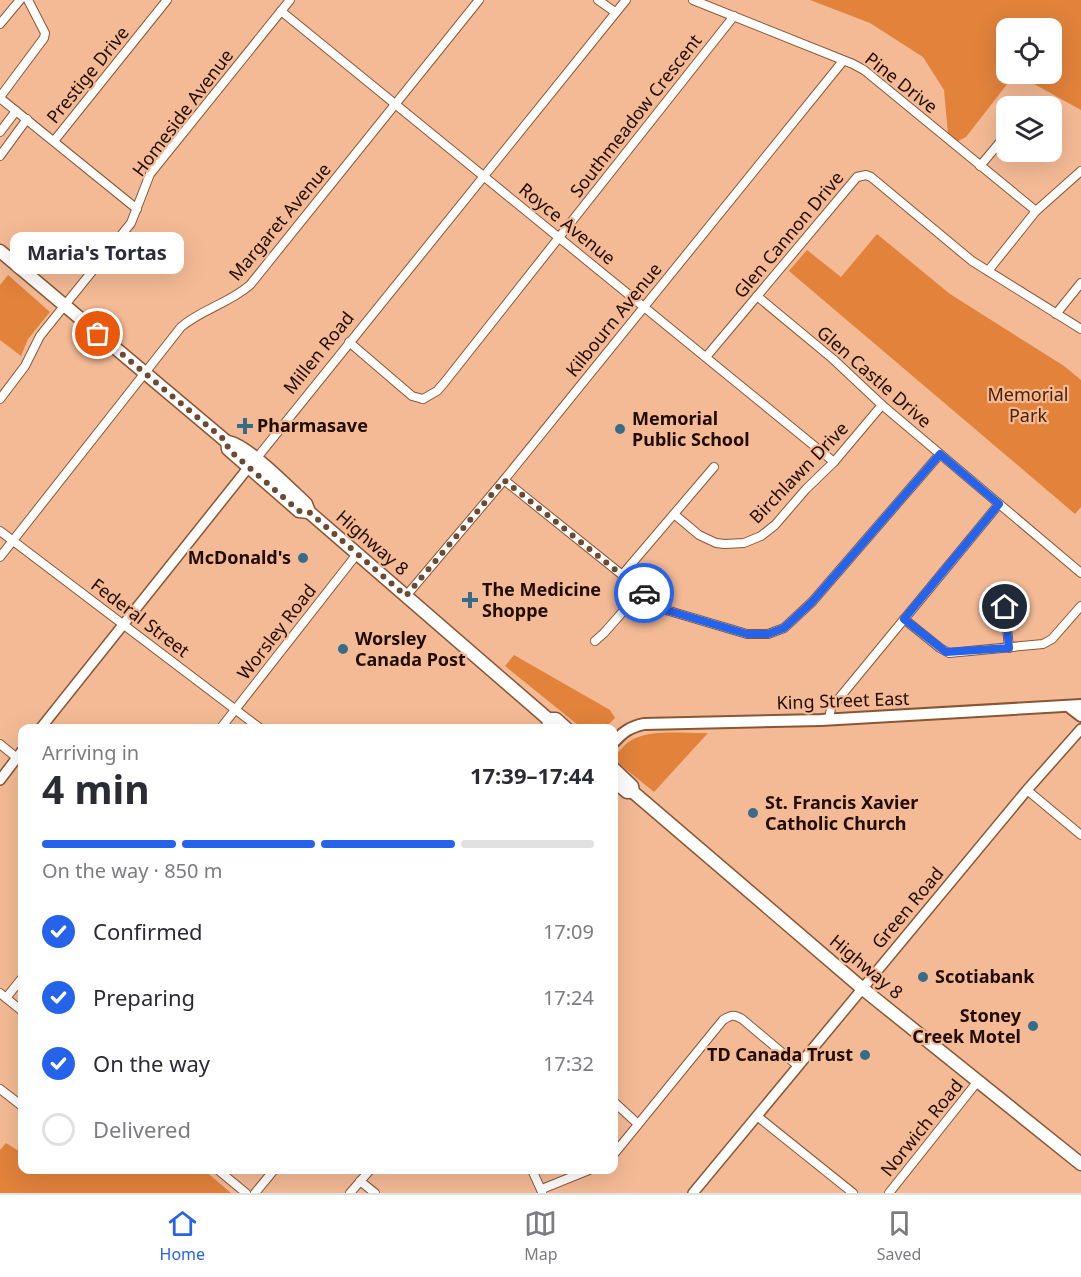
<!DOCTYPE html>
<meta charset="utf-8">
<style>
:root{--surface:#fff;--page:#f2f2f3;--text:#2b2b33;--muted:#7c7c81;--line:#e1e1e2;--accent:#2563eb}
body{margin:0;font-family:"Noto Sans",sans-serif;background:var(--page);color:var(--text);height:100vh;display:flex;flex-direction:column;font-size:22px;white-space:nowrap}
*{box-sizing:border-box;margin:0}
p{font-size:20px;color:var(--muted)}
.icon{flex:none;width:33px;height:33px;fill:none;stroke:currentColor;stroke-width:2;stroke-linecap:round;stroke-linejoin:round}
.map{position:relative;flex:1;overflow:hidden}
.drawer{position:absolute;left:18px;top:724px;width:600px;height:450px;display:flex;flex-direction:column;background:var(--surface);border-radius:12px;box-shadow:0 6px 24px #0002}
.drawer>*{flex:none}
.tools{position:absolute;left:996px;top:18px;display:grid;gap:12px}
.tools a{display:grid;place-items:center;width:66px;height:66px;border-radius:12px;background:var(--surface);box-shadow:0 6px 24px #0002;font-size:30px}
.pin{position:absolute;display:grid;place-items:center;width:51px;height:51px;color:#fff;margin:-26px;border:3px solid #fff;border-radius:50%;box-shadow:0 2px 6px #0007}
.courier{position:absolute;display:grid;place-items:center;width:60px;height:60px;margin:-30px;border:4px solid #2563eb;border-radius:50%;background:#fff;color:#222;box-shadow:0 2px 8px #0007}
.bubble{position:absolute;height:42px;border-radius:12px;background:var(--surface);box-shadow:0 6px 24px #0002;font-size:20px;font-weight:700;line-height:42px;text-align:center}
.summary em{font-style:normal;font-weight:700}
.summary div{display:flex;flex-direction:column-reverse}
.summary{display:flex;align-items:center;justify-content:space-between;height:102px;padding:0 24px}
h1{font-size:39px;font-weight:700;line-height:45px}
.bar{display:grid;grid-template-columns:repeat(4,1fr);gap:9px 6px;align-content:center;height:72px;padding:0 24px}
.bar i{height:8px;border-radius:4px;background:var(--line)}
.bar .active{background:var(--accent)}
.bar p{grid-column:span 4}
ol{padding:0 24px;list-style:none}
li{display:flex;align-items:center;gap:18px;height:66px}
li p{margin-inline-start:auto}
li .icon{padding:6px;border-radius:50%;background:var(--accent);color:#fff;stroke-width:4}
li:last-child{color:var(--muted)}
li i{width:33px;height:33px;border:3px solid var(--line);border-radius:50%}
.tabs{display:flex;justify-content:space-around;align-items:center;height:84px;border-top:2px solid var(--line);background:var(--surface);font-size:16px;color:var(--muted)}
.tabs a{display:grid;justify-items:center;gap:3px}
.tabs .active{color:var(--accent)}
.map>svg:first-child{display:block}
</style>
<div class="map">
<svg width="1081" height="1193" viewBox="0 0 1081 1193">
<rect width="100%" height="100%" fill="#f4ba95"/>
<!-- green -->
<g fill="#e2823b">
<polygon points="810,0 1081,0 1081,110 1016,74 1052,74 1052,28 1006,28 1006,74 1015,74 966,137 956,142 948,134 944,90 923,57 870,23"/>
<polygon points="877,234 950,294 1064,366 1081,380 1081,507 1075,514 789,271 807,250 841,277"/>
<polygon points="8,275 50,312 28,339 21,356 0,340 0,285"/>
<polygon points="514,655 610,710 615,718 604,729 583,729 505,666"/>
<path d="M708,733l-54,59 -37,-30c-2,-8 1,-10 7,-16 18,-19 58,-12 84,-13z"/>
<polygon points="6,1143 22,1153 22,1170 204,1170 231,1193 0,1193 0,1150"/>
</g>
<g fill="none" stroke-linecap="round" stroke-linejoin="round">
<!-- minor casing -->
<g stroke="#8a5734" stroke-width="10">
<g id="minor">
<polyline points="598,0 615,12"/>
<polyline points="693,0 853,64 864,70 1036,211"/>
<polyline points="281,11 834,462"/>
<polyline points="0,24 20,0"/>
<polyline points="0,97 44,38 45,33 28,0"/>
<polyline points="0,98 137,209"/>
<polyline points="0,132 16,111"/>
<polyline points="54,141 167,0"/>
<polyline points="0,156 27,119"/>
<polyline points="980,166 1006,135"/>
<polyline points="988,271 1036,211 1081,171"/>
<polyline points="757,296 833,359 882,405 1081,573"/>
<polyline points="1056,314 1081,283"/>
<polyline points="349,342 412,396 423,399"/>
<polyline points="706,357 857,177 866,175 871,177 972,261 1081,329"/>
<polyline points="0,399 25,366 40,336 131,223 150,174 290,0"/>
<polyline points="423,399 437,391 444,383 734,16"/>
<polyline points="256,459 626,0"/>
<polyline points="504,480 666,610 747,634 768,634 784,628 812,602 940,454"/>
<polyline points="674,514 699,535 716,543 725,544 744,543 761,536 775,525 806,489 834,462 882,405"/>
<polyline points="0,531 261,729"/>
<path d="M0,557l181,-230c21,-18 47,-23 69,-42l229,-285"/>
<polyline points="622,575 714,467"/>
<polyline points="406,596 504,480 843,61"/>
<polyline points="1005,607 1009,648"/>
<polyline points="904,619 940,648 949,653 1043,644 1052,639 1081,606"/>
<polyline points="595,641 604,633 641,591"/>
<polyline points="829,719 831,708 999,504"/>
<polyline points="220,729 357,554"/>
<polyline points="0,744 22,762"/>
<polyline points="1027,790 1081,835"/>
<polyline points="0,993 22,1011"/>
<polyline points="6,998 22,978"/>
<polyline points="0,1089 22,1106"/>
<polyline points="614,1102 638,1124"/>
<polyline points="757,1116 853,1193"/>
<path d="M614,1154l109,-134c8,-5 11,-6 19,-1l56,47"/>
<polyline points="218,1170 246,1193"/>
<polyline points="532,1170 542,1192"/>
<polyline points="360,1181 375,1193"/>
<polyline points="542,1189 589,1170"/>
<polyline points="255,1193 274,1170"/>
<polyline points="350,1193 370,1170"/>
<polyline points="889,1193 978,1081"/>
</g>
</g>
<!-- tertiary casing -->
<g stroke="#8a5734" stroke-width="12">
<g id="tertiary">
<polyline points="40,729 252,463"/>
<polyline points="0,780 22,751"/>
<polyline points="693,1193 1027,790 1081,729"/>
</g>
</g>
<!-- secondary casing -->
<g stroke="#8a5734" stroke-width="14">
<g id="secondary">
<polyline points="1068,706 1081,716"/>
<path d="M614,742c9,-10 16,-15 30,-18l177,-4 260,-15"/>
</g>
</g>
<!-- primary casing -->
<g stroke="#8a5734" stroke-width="15">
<g id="primary">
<polyline points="0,251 227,442 228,449 299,511 309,512"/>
<path d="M227,442c17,0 64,48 79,62l3,8 239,207 1,6 5,4"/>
<polyline points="548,719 556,719 567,729"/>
<polyline points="614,769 632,786 633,792 863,989 1081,1164"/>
<polyline points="614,781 627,792 633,792"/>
</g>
</g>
<!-- minor -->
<use href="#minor" stroke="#fff" stroke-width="8"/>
<!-- tertiary -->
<use href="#tertiary" stroke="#fff" stroke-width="9"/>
<!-- secondary -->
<use href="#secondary" stroke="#fff" stroke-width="10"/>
<!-- primary -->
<use href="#primary" stroke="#fff" stroke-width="12"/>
</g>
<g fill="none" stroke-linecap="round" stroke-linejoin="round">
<!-- done -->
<polyline stroke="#6b4a35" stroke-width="6" stroke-dasharray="0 10.8" points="98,334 227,442 228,449 299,511 309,512 406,596 504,480 644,593"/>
<!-- route -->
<polyline stroke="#2563eb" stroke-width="8" points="644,593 666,610 747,634 768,634 784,628 812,602 940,454 999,504 904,619 946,652 1009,648 1005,607"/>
</g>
<!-- markers -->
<g fill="#376c88" stroke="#f4ba95" stroke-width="2">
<path d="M242 417h6v6h6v6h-6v6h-6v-6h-6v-6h6z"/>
<circle cx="620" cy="429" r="6"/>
<circle cx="303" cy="558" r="6"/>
<path d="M467 591h6v6h6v6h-6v6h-6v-6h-6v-6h6z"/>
<circle cx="343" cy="649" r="6"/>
<circle cx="753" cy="813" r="6"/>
<circle cx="923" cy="977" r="6"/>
<circle cx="1033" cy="1026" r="6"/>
<circle cx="865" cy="1055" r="6"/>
</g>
<g text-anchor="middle" stroke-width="4.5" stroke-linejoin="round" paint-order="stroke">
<!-- street labels -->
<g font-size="18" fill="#210d02" stroke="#f4ba95">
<text transform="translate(88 75) rotate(-51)" y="6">Prestige Drive</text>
<text transform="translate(901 83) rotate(38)" y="6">Pine Drive</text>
<text transform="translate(183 113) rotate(-53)" y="6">Homeside Avenue</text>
<text transform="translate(636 116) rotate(-52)" y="6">Southmeadow Crescent</text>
<text transform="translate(280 222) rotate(-50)" y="6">Margaret Avenue</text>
<text transform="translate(567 224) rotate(39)" y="6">Royce Avenue</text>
<text transform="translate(789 235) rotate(-50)" y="6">Glen Cannon Drive</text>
<text transform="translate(614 320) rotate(-51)" y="6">Kilbourn Avenue</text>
<text transform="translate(319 353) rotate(-51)" y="6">Millen Road</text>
<text transform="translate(874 377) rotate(41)" y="6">Glen Castle Drive</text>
<text transform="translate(799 473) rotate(-46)" y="6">Birchlawn Drive</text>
<text transform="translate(372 543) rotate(41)" y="6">Highway 8</text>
<text transform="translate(140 618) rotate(37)" y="6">Federal Street</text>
<text transform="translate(277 632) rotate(-52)" y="6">Worsley Road</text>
<text transform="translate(843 701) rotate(-2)" y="6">King Street East</text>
<text transform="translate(908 908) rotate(-50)" y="6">Green Road</text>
<text transform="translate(866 967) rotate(40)" y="6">Highway 8</text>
<text transform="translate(922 1128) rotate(-51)" y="6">Norwich Road</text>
</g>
<!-- park labels -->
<g font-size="18" fill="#492000" stroke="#f4ba95">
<text x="1028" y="401">Memorial<tspan x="1028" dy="21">Park</tspan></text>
</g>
<!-- poi labels -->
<g font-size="18" font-weight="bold" fill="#210d02" stroke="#f4ba95" text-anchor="start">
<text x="632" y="425">Memorial<tspan x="632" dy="21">Public School</tspan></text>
<text x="257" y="432">Pharmasave</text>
<text x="291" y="564" text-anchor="end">McDonald's</text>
<text x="482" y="596">The Medicine<tspan x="482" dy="21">Shoppe</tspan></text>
<text x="355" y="645">Worsley<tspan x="355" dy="21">Canada Post</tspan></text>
<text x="765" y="809">St. Francis Xavier<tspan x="765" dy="21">Catholic Church</tspan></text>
<text x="935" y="983">Scotiabank</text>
<text x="1021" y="1022" text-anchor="end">Stoney<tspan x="1021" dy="21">Creek Motel</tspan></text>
<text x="853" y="1061" text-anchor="end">TD Canada Trust</text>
</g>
</g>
</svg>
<div class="tools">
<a><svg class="icon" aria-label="locate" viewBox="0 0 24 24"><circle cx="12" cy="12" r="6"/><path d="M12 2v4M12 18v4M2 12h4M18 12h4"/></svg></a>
<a><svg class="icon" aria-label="layers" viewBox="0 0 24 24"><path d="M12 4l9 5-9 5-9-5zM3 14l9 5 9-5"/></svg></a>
</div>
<div class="pin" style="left:98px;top:334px;background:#ea580c"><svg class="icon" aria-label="bag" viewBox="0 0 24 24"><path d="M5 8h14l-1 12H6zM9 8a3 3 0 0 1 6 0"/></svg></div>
<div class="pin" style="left:1005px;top:607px;background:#1f2937"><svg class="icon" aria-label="home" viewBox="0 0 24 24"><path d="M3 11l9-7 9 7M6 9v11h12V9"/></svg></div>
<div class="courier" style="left:644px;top:593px"><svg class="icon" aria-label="car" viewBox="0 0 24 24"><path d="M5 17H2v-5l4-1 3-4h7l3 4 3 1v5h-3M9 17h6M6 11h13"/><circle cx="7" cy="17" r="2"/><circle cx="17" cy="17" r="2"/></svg></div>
<div class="bubble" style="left:10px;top:232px;width:174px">Maria's Tortas</div>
<section class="drawer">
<div class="summary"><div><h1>4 min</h1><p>Arriving in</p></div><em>17:39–17:44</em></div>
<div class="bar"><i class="active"></i><i class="active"></i><i class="active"></i><i></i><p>On the way · 850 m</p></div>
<ol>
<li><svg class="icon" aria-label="check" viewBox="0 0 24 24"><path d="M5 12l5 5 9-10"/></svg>Confirmed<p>17:09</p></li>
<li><svg class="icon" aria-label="check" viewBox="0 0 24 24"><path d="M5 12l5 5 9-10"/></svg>Preparing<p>17:24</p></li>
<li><svg class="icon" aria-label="check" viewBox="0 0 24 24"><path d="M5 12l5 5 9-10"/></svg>On the way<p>17:32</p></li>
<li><i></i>Delivered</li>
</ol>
</section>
</div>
<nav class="tabs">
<a class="active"><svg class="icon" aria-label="home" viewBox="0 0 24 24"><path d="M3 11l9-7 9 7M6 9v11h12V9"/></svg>Home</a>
<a><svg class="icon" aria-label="map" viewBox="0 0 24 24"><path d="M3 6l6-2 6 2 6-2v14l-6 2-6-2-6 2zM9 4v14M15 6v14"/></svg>Map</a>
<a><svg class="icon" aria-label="saved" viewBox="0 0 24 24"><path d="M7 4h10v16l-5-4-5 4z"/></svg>Saved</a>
</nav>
